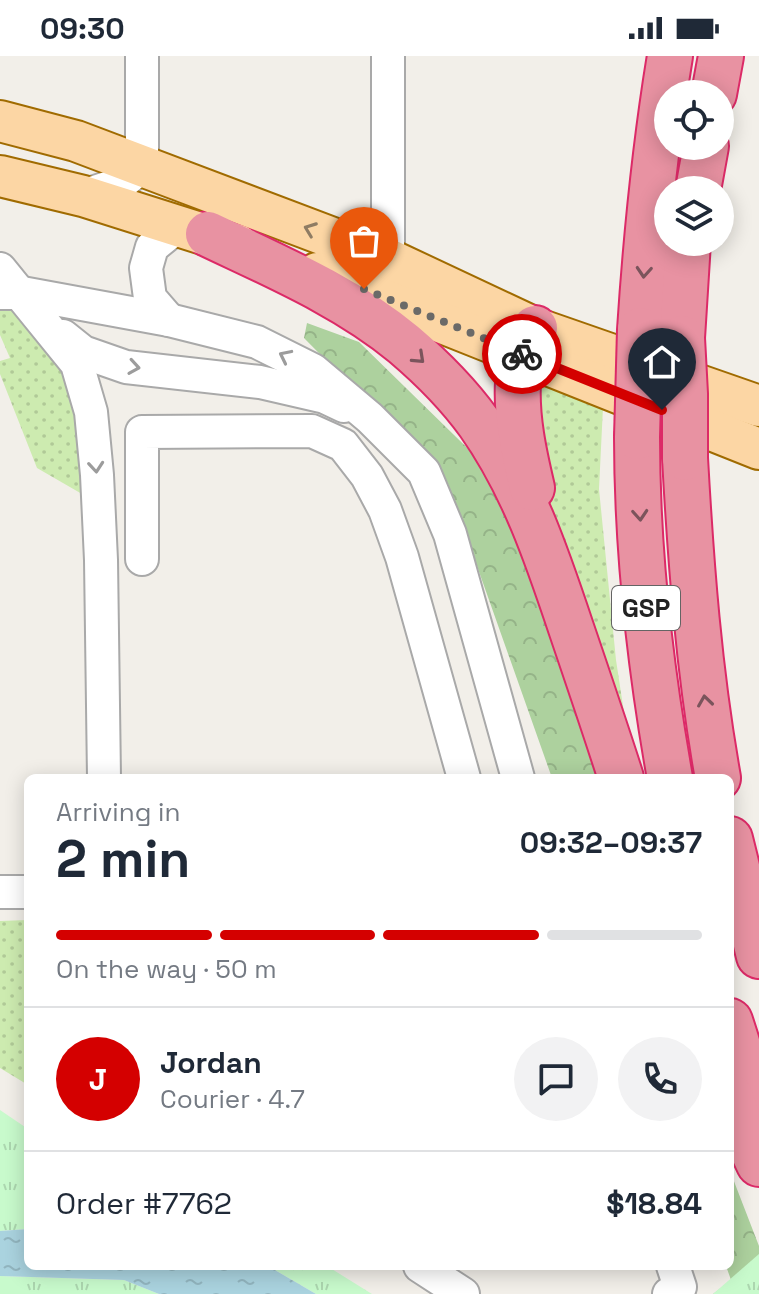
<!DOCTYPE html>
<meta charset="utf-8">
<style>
:root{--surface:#fff;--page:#f2f2f3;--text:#1f2937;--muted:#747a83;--line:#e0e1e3;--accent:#d40000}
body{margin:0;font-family:"Space Grotesk",sans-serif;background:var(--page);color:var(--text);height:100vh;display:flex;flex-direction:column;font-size:30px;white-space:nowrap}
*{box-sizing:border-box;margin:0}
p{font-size:26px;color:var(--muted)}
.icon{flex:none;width:44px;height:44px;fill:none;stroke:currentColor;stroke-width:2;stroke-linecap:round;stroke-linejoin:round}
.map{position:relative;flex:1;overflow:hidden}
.drawer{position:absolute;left:24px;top:718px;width:710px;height:496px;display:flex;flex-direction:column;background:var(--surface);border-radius:12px;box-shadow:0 4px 20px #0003}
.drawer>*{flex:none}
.fabs{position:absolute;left:654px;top:24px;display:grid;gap:16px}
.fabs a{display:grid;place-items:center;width:80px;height:80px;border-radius:50%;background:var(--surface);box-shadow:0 4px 20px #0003;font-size:40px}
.pin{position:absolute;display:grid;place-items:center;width:68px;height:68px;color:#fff;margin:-82px -34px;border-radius:50% 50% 50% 0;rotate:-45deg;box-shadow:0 0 8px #0007}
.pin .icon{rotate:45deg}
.courier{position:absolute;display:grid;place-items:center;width:80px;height:80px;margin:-40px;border:6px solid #d40000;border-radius:50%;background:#fff;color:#222;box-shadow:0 2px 10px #0007}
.overview em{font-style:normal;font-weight:700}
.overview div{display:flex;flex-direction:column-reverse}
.overview{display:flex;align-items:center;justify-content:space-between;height:136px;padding:0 32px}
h1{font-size:52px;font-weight:700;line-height:60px}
.bar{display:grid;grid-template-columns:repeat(4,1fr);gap:12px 8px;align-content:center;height:96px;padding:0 32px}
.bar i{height:10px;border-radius:6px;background:var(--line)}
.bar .current{background:var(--accent)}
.bar p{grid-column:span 4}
.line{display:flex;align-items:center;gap:20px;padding:0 32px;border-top:2px solid var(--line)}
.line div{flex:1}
.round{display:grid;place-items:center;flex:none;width:84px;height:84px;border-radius:42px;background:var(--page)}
.status{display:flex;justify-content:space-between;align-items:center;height:56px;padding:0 40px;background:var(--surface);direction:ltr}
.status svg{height:22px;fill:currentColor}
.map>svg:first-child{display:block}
</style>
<div class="status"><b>09:30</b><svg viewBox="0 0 49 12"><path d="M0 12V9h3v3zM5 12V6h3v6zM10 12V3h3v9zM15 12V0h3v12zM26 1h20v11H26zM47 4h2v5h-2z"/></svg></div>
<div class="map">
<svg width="759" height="1238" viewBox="0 0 759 1238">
<defs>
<pattern id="grass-dots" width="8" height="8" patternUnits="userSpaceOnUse" patternTransform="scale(2)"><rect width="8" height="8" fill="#cdebb0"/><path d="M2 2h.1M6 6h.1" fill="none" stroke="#b0c997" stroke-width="1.8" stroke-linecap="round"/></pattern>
<pattern id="forest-crowns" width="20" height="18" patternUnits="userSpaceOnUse" patternTransform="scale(2)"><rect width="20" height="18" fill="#add19e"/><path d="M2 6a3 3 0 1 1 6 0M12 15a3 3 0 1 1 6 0" fill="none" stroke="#95b388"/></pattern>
<pattern id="park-tufts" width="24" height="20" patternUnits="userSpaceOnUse" patternTransform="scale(2)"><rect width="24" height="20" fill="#c8facc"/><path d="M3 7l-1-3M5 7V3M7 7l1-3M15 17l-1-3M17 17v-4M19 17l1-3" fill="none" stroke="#acd6af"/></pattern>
<pattern id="water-ripples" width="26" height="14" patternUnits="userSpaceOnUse" patternTransform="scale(2)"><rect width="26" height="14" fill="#aad3df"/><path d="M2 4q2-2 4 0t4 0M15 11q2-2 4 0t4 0" fill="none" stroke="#92b5bf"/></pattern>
</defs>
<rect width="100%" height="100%" fill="#f2efe9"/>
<!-- grass -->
<g fill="url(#grass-dots)">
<polygon points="0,248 11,248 60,314 77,355 82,438 37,412 0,318 0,305 10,302 0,279"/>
<polygon points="535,325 603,351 599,433 616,604 634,722 549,485"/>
<polygon points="28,864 28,1029 0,1012 0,865"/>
</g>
<!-- forest -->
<g fill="url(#forest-crowns)">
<polygon points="307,267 359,286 501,425 601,722 552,722 448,428 304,282"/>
<polygon points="730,1115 759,1190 759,1238 713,1238 731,1224 726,1210 730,1210"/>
</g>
<!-- park -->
<g fill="url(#park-tufts)">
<polygon points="0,1054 28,1073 28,1173 0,1175"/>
<polygon points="759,1198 759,1238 713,1238"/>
<polygon points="268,1210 327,1210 372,1238 316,1238"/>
<polygon points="0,1220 124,1224 159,1238 0,1238"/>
</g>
<!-- water -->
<polygon fill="url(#water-ripples)" points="28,1173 28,1210 268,1210 316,1238 159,1238 124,1224 0,1220 0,1175"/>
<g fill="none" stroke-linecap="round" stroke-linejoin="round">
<!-- minor casing -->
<g stroke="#a9a9a9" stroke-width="36">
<g id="minor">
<polyline points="388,0 388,203"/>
<polyline points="83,140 122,127 142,110 142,0"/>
<polyline points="0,213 77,308 91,356 97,419 101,504 104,722"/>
<polyline points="0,237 22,237 169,264 257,286 313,314 370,362 424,416 450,478 518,722"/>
<polyline points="169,264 150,242 146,212 152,191 179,169"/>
<polyline points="63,280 83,296 126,311 260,326 325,341 344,350"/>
<polyline points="142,503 142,376 312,375 343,389 367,420 385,454 402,501 464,722"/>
<polyline points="0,836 28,836"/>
<polyline points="420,1210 463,1238"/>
<polyline points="669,1238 680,1231 673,1210"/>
</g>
</g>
<!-- major casing -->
<g stroke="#a06b00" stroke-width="44">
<g id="major">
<polyline points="0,65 76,85 388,203 535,272 759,350"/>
<polyline points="0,120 83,140 238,189"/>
<polyline points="317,217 759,393"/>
</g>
</g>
<!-- highway casing -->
<g stroke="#dc2a67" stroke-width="48">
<g id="highway">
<polyline points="714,38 721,0"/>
<polyline points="698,134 706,90"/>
<path d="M208,178c67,32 138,62 196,110 27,23 54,50 75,79 44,62 68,133 92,205 17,50 34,100 50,150"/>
<path d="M640,274c6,-92 15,-183 30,-274"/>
<polyline points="682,282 688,186"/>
<path d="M637,381c0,114 13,229 33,341"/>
<path d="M685,402c6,108 14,214 33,320"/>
<path d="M532,432c-8,-34 -16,-70 -14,-106 1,-19 10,-37 17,-54"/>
<polyline points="730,783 759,900"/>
<polyline points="730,965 759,1055"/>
<polyline points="730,1040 741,1070 759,1108"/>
</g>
</g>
<!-- minor -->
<use href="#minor" stroke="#fff" stroke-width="32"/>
<!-- major -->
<use href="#major" stroke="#fcd6a4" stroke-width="40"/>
<!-- highway -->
<use href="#highway" stroke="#e892a2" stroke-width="44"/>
<!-- highway-bridge casing -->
<g stroke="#dc2a67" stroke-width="48" stroke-linecap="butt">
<g id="highway-bridge">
<polyline points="682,282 685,338 685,402"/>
<polyline points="637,381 640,274"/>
</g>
</g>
<!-- highway-bridge -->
<use href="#highway-bridge" stroke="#e892a2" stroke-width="44"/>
</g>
<!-- one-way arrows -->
<defs><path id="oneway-chevron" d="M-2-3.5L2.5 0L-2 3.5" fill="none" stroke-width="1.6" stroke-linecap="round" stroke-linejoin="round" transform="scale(2)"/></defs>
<use stroke="#8f7c63" href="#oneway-chevron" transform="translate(310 173) rotate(-159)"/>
<g stroke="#7b545c">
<use href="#oneway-chevron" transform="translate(644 216) rotate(94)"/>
<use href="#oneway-chevron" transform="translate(419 302) rotate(43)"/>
<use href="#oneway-chevron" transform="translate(640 459) rotate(86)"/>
<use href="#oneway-chevron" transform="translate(705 645) rotate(-98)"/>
</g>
<g stroke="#9c9c9c">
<use href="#oneway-chevron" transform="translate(285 300) rotate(-154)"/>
<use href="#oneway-chevron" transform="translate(134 311) rotate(9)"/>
<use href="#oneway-chevron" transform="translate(96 411) rotate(85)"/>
</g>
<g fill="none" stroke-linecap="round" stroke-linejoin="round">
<!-- done -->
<polyline stroke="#6b6a68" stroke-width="8" stroke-dasharray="0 14.4" points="364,233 522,298"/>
<!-- route -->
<polyline stroke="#d40000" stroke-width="10" points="522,298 662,354"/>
</g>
<g text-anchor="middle" stroke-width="7" stroke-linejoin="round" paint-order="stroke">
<!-- shield labels -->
<rect fill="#fff" stroke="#646464" stroke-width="2" x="612" y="530" width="68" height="44" rx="6"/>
<g font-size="26" font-weight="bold" fill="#222">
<text x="646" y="561">GSP</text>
</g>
</g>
</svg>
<div class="fabs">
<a><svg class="icon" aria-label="locate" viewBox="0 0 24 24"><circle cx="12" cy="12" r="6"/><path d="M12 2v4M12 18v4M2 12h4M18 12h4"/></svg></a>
<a><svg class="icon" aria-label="layers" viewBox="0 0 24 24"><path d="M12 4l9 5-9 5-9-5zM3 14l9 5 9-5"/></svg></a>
</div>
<div class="pin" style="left:364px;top:233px;background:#ea580c"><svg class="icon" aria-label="bag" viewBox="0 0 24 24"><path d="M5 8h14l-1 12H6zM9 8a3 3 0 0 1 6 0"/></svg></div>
<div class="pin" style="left:662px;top:354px;background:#1f2937"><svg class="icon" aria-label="home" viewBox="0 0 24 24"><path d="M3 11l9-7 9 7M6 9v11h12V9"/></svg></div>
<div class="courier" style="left:522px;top:298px"><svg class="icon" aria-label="bike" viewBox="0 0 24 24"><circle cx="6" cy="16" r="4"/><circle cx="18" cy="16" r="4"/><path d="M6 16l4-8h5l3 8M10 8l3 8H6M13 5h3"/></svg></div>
<section class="drawer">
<div class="overview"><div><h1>2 min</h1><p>Arriving in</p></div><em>09:32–09:37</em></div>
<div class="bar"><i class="current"></i><i class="current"></i><i class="current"></i><i></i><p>On the way · 50 m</p></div>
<div class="line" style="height:144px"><b class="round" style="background:var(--accent);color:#fff">J</b><div><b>Jordan</b><p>Courier · 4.7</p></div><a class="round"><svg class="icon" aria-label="chat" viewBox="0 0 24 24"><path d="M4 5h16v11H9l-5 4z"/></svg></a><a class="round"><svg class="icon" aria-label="phone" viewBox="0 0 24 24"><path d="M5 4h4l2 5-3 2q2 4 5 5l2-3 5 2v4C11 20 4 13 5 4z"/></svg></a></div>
<div class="line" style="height:104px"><div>Order #7762</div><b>$18.84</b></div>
</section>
</div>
